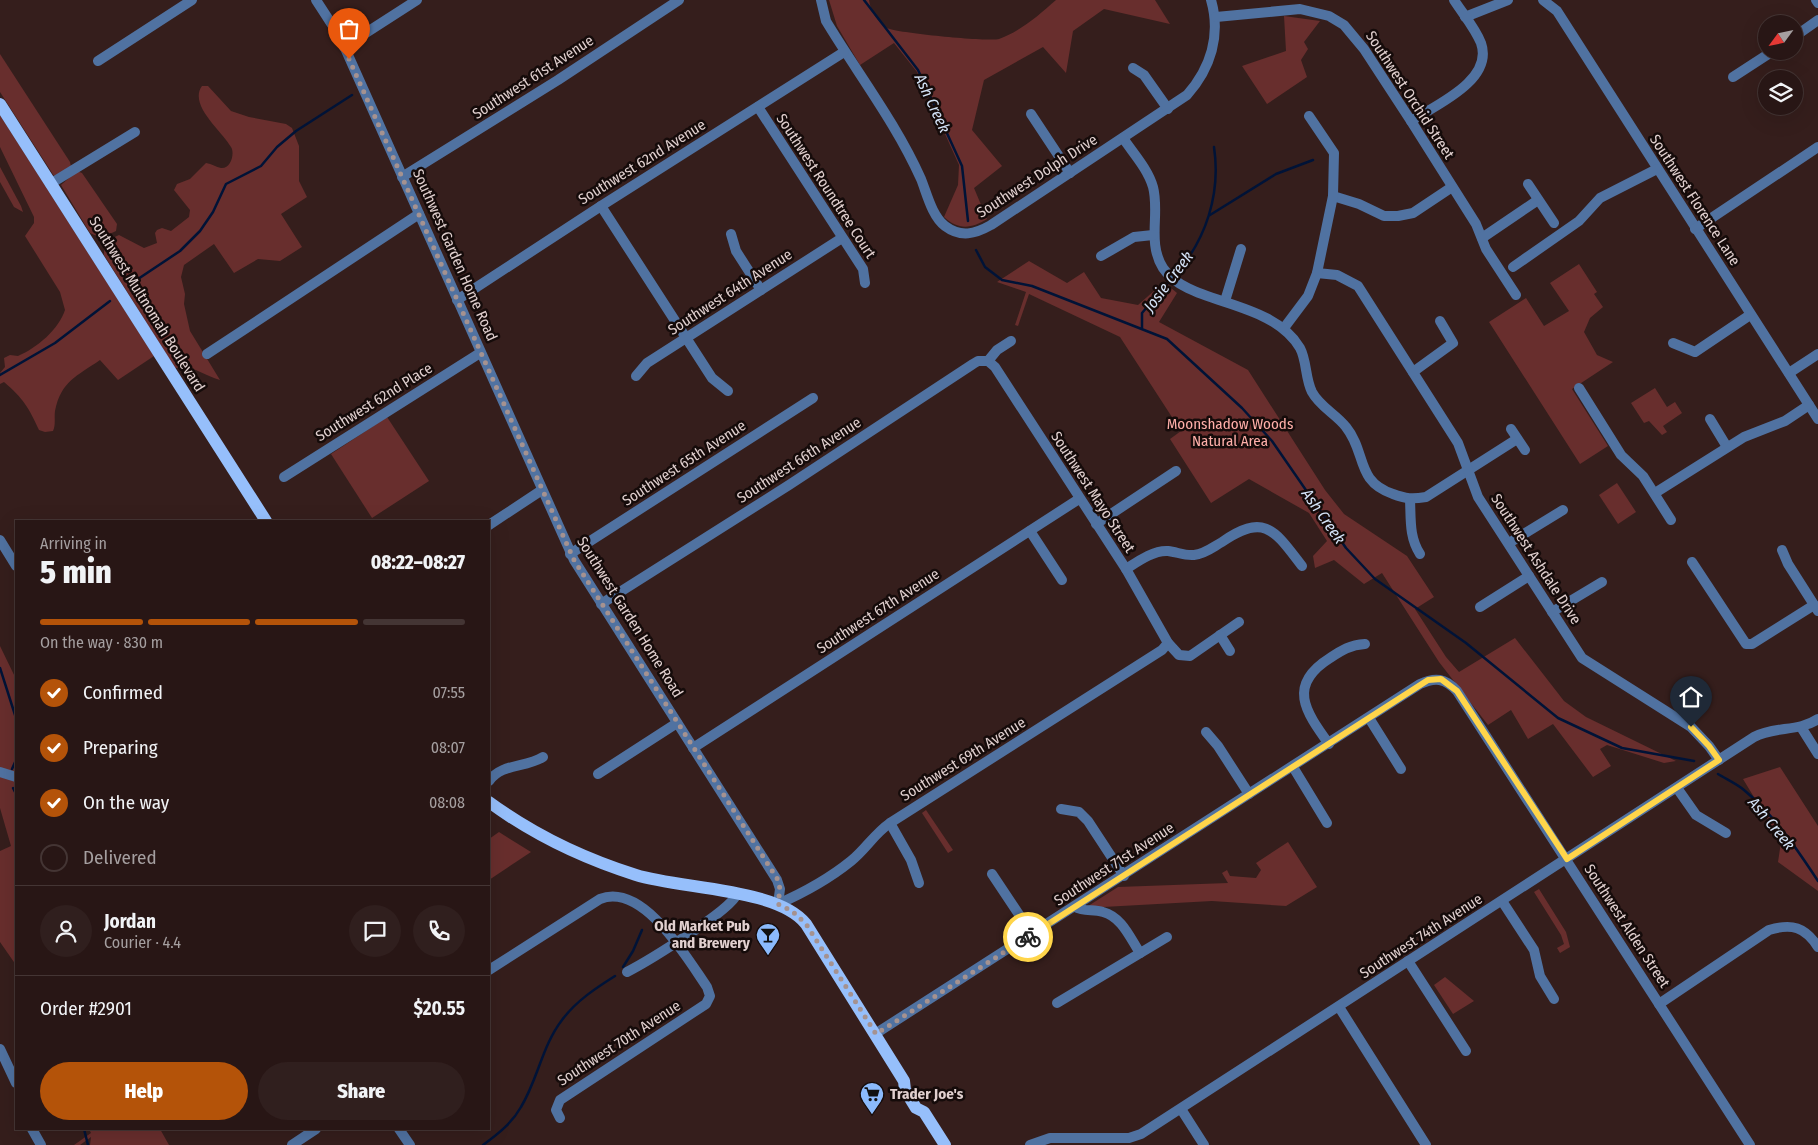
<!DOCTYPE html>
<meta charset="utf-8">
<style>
:root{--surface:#281615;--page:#301f1e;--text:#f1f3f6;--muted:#a59fa0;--line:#443534;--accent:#b45309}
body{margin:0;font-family:"Fira Sans Condensed",sans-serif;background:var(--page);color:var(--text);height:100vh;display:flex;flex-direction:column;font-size:19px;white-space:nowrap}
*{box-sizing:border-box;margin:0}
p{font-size:16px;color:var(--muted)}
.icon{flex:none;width:28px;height:28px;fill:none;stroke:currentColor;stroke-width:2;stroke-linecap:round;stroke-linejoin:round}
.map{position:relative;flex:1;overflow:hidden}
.side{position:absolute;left:15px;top:520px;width:475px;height:610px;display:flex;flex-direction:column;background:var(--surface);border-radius:0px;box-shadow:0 5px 20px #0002,0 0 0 1px var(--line)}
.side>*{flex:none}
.needle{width:32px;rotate:237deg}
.fabs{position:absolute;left:1758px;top:15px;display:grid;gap:10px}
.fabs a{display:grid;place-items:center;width:45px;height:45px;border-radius:50%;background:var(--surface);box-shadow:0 5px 20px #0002,0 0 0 1px var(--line);font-size:25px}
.pin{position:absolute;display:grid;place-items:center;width:42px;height:42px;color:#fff;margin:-51px -21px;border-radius:50% 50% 50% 0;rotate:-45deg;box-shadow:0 0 5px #0007}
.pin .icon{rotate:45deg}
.courier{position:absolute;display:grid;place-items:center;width:50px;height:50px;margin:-25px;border:4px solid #ffd54a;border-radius:50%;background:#fff;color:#222;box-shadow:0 1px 6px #0007}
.overview em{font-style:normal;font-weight:800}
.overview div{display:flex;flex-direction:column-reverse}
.overview{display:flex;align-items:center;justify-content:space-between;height:85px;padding:0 25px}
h1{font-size:32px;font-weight:800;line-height:38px}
.bar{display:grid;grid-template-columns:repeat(4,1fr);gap:8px 5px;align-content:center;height:60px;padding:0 25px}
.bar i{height:6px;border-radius:4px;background:var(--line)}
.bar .selected{background:var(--accent)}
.bar p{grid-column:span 4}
.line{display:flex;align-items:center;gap:12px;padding:0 25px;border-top:1px solid var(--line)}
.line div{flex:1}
.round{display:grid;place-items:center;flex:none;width:52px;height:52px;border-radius:26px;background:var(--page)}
ol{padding:0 25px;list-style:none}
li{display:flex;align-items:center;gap:15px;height:55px}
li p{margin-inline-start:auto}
li .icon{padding:5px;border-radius:50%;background:var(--accent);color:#fff;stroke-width:4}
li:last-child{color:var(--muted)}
li i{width:28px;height:28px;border:2px solid var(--line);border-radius:50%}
.cta{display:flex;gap:10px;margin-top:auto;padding:10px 25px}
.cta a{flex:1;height:58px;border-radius:30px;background:var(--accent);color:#fff;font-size:20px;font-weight:800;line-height:58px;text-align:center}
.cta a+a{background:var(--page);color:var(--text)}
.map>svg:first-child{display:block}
</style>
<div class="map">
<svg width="1818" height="1145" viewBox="0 0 1818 1145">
<rect width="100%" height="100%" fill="#351e1c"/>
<!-- green -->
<g fill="#682e2d">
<path d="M829,0h40c1,10 9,23 18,28 9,5 103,14 112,11 22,-8 40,-24 57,-39h99l15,24 -66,-15 -31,22 -7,42 -23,-26 -59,33 -12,50 30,36 -28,22 13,31c-16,10 -29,11 -43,-2l14,-32 1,-20 -42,-93 -23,-29 -34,22 -23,-39z"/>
<polygon points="1284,16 1320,21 1304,42 1308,49 1301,60 1307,77 1267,104 1242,66 1286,51"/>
<polygon points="0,54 70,162 71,167 54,176 0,92"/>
<path d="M202,86h6l23,25 18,6 37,7 6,4 7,18v35l8,16 -26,17 21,33 -22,14 -22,-2 -24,14 -20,-29 -30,21 -3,12 4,17 -1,10 6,27 30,49c-17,-5 -26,-15 -45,-12l-71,-113v-13l15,-7 25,13 13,-5 -2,-10 2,-3 5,-2 9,3 18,-14 1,-7 -16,-20 3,-6 13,-5 16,-16c6,1 10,4 15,5 10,1 14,-15 10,-21 -8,-15 -43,-42 -29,-61z"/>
<path d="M0,115l154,241 -36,24 -18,-20c-23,16 -39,21 -45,51 -1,7 1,13 -2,20l-8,1 -6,-2c-10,-22 -16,-32 -35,-48l-4,2v-11l5,-6 -1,-9 6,-3 8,1c19,-8 41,-27 47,-46l-5,-18 -35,-56 9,-13v-6l-34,-70z"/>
<polygon points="0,167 21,206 23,212 14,207 0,182"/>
<polygon points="77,171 82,173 117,224 116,231 101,238 90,233 61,185"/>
<polygon points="1029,261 1067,283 1084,272 1101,298 1138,305 1164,282 1177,293 1159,322 1248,370 1325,490 1344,514 1407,556 1434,597 1415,609 1446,657 1459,672 1515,638 1564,701 1586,717 1676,761 1664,763 1607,745 1600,749 1611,766 1593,777 1553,724 1528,739 1511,710 1488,725 1439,662 1382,573 1364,584 1334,560 1315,568 1313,556 1327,541 1309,513 1249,479 1211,503 1170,439 1181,431 1120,337 1029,294 1018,326 1015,325 1026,292 997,282"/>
<polygon points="1579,264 1597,292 1594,294 1603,307 1590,318 1584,332 1597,355 1613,362 1572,389 1608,446 1580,464 1489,322 1526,298 1544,326 1569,311 1550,283"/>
<polygon points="1655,388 1667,407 1675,402 1682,413 1663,426 1667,432 1662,435 1649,421 1644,423 1631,403"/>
<polygon points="387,417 429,481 372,518 331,454"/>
<polygon points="1617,483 1636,512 1618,524 1599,495"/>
<polygon points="0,646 16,679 16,965 0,942 0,851 11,846 0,808"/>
<polygon points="1780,767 1818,826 1818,891 1778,862 1781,842 1743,779"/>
<polygon points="926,810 953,850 948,853 922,813"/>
<polygon points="499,832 531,852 489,880 489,839"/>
<polygon points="1288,842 1317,887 1286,906 1212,901 1085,908 1118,887 1228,883 1222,873 1227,870 1230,876 1256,878 1261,870 1256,863"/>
<polygon points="1539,889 1566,932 1570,947 1560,953 1557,948 1564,944 1561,935 1534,892"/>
<polygon points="1445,977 1474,1001 1453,1014 1434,985"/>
<polygon points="89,1129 160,1129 169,1145 90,1145 91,1137 80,1145 74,1145 91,1133"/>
</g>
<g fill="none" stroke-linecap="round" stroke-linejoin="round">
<!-- stream -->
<g stroke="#001337" stroke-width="2.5">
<polyline points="864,0 918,70 962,166 968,221"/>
<polyline points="1210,215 1276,174 1313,160"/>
<polyline points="976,250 985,267 1002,280 1032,286 1167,339 1242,408 1272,441 1346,548 1375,579 1466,643 1558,718 1622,748 1694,761"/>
<path d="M1175,275c31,-35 46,-81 39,-128"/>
<polyline points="135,281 180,251 200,231 213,212 226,184 261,166 277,147 296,131 352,95"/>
<polyline points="1142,328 1142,313 1171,279"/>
<polyline points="0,375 55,343 110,301"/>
<polyline points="0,668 16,718"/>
<polyline points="12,769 16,760"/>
<path d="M1718,774c8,5 19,10 26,16 30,25 53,59 74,91"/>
<polyline points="13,788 16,794"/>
<polyline points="623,967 633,951 642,930"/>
<polyline points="84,1129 88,1145"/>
<path d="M483,1145c15,-11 29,-22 38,-38 17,-28 21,-61 41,-87 14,-19 34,-32 53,-44"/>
</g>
<!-- minor -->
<g stroke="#5072a1" stroke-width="10">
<polyline points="316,0 340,37 574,560 777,880 780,889 778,904"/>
<path d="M821,0l5,21c32,53 70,102 95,158 6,15 11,37 24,47 16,12 30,8 46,-1l196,-130c24,-27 34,-60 24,-95"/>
<polyline points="1543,0 1557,11 1818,419"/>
<polyline points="1816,0 1818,3"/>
<polyline points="1216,17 1300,9 1329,16 1344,25 1364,49 1411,121 1476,224 1486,249 1516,295"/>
<polyline points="1465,17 1508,0"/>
<polyline points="1794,37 1818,20"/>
<polyline points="344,47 417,0"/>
<polyline points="98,61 192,0"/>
<polyline points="1133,68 1144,75 1168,109"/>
<polyline points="1733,77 1773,51"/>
<polyline points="758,107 863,269 865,283"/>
<polyline points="1031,114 1070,173"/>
<path d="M1411,121c25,-16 83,-41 70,-78 -6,-15 -18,-29 -27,-43"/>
<path d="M1123,138c10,15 25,31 30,49 7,26 -6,56 10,81 25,38 107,30 137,80 7,13 5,30 12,44 8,15 24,22 34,35 21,26 9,54 47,67 13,5 20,5 33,3l91,-58"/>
<polyline points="402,177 558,80 679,0"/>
<polyline points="50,184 135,132"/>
<polyline points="1528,184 1554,223"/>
<polyline points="1333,196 1359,204 1384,216 1398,216 1413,213 1452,187"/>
<polyline points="601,206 712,378 728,391"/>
<polyline points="1695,229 1818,147"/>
<polyline points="731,234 736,251 761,290"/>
<polyline points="1482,238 1538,200"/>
<polyline points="1101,256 1134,237 1153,235"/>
<polyline points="1513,267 1579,221 1600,198 1657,169"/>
<polyline points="1317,273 1337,275 1358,286 1458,443 1478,497 1582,658 1691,727 1709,746 1719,760"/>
<polyline points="457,300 601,206 844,52"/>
<polyline points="1225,301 1241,249"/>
<polyline points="1284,328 1308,296 1317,273 1333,196 1334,153 1309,116"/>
<polyline points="1673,343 1695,352 1750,315"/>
<polyline points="207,354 419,214"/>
<polyline points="988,361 995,367 1126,569 1168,643 1179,655 1190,656 1239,622"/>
<polyline points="988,361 997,350 1011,341"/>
<polyline points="1413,372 1453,343 1440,321"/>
<polyline points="1789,373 1818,354"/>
<polyline points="636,376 647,363 842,238"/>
<polyline points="1579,388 1621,455 1643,476 1671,520"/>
<polyline points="1710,419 1727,447"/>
<polyline points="1511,429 1525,450"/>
<polyline points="284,477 480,353"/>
<polyline points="1655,493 1744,437 1785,421 1809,405"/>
<path d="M1410,500c1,19 -1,37 10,54"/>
<polyline points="1096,524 1176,471"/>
<polyline points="489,525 542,490"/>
<polyline points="1030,531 1062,580"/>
<polyline points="0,540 16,566"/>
<polyline points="1509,543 1563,510"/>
<polyline points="1782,550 1788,564 1818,611"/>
<polyline points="570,554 813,398"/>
<polyline points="1692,562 1746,644 1752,644 1814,605"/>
<path d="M1126,569c11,-7 27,-19 42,-18 9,1 17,5 26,4 11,-1 19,-8 28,-13 43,-30 53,-11 80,24"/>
<polyline points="601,604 789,485 973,364 978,361 988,361"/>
<polyline points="1480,607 1529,576"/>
<polyline points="1552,612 1602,582"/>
<polyline points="1220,635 1230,651"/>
<polyline points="1369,718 1401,769"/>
<polyline points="1801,727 1818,754"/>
<polyline points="1206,732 1218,746 1249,794"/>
<path d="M1329,744c-24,-33 -42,-59 1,-86 12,-8 20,-13 35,-14"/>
<polyline points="693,748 1079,499"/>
<polyline points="1293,767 1327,823"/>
<polyline points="0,772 16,777"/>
<polyline points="598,774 677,723"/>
<path d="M489,781c13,-18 36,-13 54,-24"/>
<polyline points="1677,788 1696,815 1726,833"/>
<polyline points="1061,809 1079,812 1088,821 1124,876"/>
<polyline points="890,823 911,860 919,883"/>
<polyline points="992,874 1032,934"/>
<polyline points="1502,901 1534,950 1540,976 1554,999"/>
<path d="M778,904c25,-11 52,-26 73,-43 15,-12 23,-27 39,-38l272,-173 6,-7"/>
<path d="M1075,907c9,5 18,2 28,5 19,5 27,26 37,41"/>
<polyline points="1408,961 1466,1051"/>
<path d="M489,970l111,-71c43,-17 87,59 107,88l3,9 -4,8 -146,96 -4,10 4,8"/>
<path d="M627,972c21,-11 103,-61 110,-78"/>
<polyline points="1057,1003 1167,937"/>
<path d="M1659,1004l110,-74c23,-7 36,-3 49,17"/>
<polyline points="1339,1007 1426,1145"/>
<path d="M875,1034l545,-350c15,-7 25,-6 37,7l293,454"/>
<polyline points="0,1049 16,1083"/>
<polyline points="1181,1109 1204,1145"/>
<polyline points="32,1129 41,1145"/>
<polyline points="399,1129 410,1145"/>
<polyline points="292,1145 316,1129"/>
<path d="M1030,1145l20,-7h79l12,-4 613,-397c20,-11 45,-5 64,-18"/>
</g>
<!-- major -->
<g stroke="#96bffb" stroke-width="12">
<polyline points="0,104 266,521"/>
<path d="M489,802c45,33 93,56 147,73 44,14 142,13 170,49l98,157 1,9 11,18 8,4 21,33"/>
</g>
</g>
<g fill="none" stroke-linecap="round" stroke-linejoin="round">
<!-- done -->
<polyline stroke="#a59290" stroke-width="5" stroke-dasharray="0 9" points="349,59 574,560 778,880 780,889 778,904 792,911 806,924 876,1034 1028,937"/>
<!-- route -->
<polyline stroke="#ffd54a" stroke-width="6" points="1028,937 1428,680 1441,679 1457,691 1567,859 1719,760 1709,746 1691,727"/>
</g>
<!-- icons -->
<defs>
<g id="bar-pin" transform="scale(1.25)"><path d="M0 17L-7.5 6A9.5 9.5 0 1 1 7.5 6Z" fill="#8bbafc" stroke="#150b0a"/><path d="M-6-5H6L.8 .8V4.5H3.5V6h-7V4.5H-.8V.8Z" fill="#111"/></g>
<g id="supermarket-pin" transform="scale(1.25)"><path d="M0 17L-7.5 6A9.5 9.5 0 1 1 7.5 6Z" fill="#8bbafc" stroke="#150b0a"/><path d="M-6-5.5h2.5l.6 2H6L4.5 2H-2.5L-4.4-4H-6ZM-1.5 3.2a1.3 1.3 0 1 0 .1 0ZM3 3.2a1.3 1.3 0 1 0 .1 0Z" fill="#111"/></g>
</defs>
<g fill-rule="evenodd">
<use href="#bar-pin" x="768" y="935"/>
<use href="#supermarket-pin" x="872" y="1094"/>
</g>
<g text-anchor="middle" stroke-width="5" stroke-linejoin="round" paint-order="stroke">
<!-- street labels -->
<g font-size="15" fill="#e1d0cf" stroke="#150b0a">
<text transform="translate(533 77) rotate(-33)" y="5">Southwest 61st Avenue</text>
<text transform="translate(1410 95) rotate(57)" y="5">Southwest Orchid Street</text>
<text transform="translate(642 162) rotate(-32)" y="5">Southwest 62nd Avenue</text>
<text transform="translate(1037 176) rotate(-33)" y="5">Southwest Dolph Drive</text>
<text transform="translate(826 186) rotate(57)" y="5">Southwest Roundtree Court</text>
<text transform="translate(1695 200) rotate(57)" y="5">Southwest Florence Lane</text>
<text transform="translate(455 255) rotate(66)" y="5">Southwest Garden Home Road</text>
<text transform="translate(730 292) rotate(-33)" y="5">Southwest 64th Avenue</text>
<text transform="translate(147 304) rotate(58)" y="5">Southwest Multnomah Boulevard</text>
<text transform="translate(374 402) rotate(-32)" y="5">Southwest 62nd Place</text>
<text transform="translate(799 460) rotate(-33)" y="5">Southwest 66th Avenue</text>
<text transform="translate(684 463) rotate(-33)" y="5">Southwest 65th Avenue</text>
<text transform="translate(1093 492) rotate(57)" y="5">Southwest Mayo Street</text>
<text transform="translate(1536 559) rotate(57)" y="5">Southwest Ashdale Drive</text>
<text transform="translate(878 611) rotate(-33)" y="5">Southwest 67th Avenue</text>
<text transform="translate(630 617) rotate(58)" y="5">Southwest Garden Home Road</text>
<text transform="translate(963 759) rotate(-32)" y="5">Southwest 69th Avenue</text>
<text transform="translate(1114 864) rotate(-33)" y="5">Southwest 71st Avenue</text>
<text transform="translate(1627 926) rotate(57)" y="5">Southwest Alden Street</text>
<text transform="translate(1421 936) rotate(-33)" y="5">Southwest 74th Avenue</text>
<text transform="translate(619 1043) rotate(-33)" y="5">Southwest 70th Avenue</text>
</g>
<!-- park labels -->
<g font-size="15" fill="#ffafa9" stroke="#150b0a">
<text x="1230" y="429">Moonshadow Woods<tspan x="1230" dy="17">Natural Area</tspan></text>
</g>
<!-- poi labels -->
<g font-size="15" font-weight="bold" fill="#e1d0cf" stroke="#150b0a" text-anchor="end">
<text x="750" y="931">Old Market Pub<tspan x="750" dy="17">and Brewery</tspan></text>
<text x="890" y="1099" text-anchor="start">Trader Joe's</text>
</g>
<!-- water labels -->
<g font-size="16" font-style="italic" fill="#d4e3f7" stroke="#150b0a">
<text transform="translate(933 103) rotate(65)" y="6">Ash Creek</text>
<text transform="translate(1168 281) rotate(-53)" y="6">Josie Creek</text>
<text transform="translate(1324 516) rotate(55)" y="6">Ash Creek</text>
<text transform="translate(1772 823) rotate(50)" y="6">Ash Creek</text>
</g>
</g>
</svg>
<div class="fabs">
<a><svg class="needle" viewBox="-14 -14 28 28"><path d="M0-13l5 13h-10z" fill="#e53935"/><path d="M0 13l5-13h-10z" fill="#a59fa0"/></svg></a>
<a><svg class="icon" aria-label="layers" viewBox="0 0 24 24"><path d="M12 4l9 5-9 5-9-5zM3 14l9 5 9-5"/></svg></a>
</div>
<div class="pin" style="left:349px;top:59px;background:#ea580c"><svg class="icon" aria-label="bag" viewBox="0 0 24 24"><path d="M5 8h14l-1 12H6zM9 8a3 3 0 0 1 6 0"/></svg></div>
<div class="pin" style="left:1691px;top:727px;background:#1f2937"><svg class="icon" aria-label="home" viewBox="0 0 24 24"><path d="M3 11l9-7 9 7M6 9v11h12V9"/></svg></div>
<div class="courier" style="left:1028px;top:937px"><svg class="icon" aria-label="bike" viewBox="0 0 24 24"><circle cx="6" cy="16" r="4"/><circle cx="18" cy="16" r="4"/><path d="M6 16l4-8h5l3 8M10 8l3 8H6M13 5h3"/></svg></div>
<section class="side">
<div class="overview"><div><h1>5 min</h1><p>Arriving in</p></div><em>08:22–08:27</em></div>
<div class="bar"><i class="selected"></i><i class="selected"></i><i class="selected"></i><i></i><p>On the way · 830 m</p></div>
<ol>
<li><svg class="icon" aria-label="check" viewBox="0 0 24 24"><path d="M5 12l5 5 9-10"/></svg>Confirmed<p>07:55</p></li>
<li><svg class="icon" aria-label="check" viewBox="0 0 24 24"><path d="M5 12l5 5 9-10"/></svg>Preparing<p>08:07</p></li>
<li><svg class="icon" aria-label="check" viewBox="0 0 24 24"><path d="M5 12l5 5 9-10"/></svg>On the way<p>08:08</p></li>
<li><i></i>Delivered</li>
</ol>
<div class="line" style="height:90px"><a class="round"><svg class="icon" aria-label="person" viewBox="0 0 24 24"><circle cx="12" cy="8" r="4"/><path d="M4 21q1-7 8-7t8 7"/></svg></a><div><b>Jordan</b><p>Courier · 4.4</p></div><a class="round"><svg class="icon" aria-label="chat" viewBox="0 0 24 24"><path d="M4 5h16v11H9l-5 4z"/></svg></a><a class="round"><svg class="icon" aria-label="phone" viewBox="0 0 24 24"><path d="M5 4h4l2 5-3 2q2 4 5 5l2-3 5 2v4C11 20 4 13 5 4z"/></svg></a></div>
<div class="line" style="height:65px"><div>Order #2901</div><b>$20.55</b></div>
<div class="cta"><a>Help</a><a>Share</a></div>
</section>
</div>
